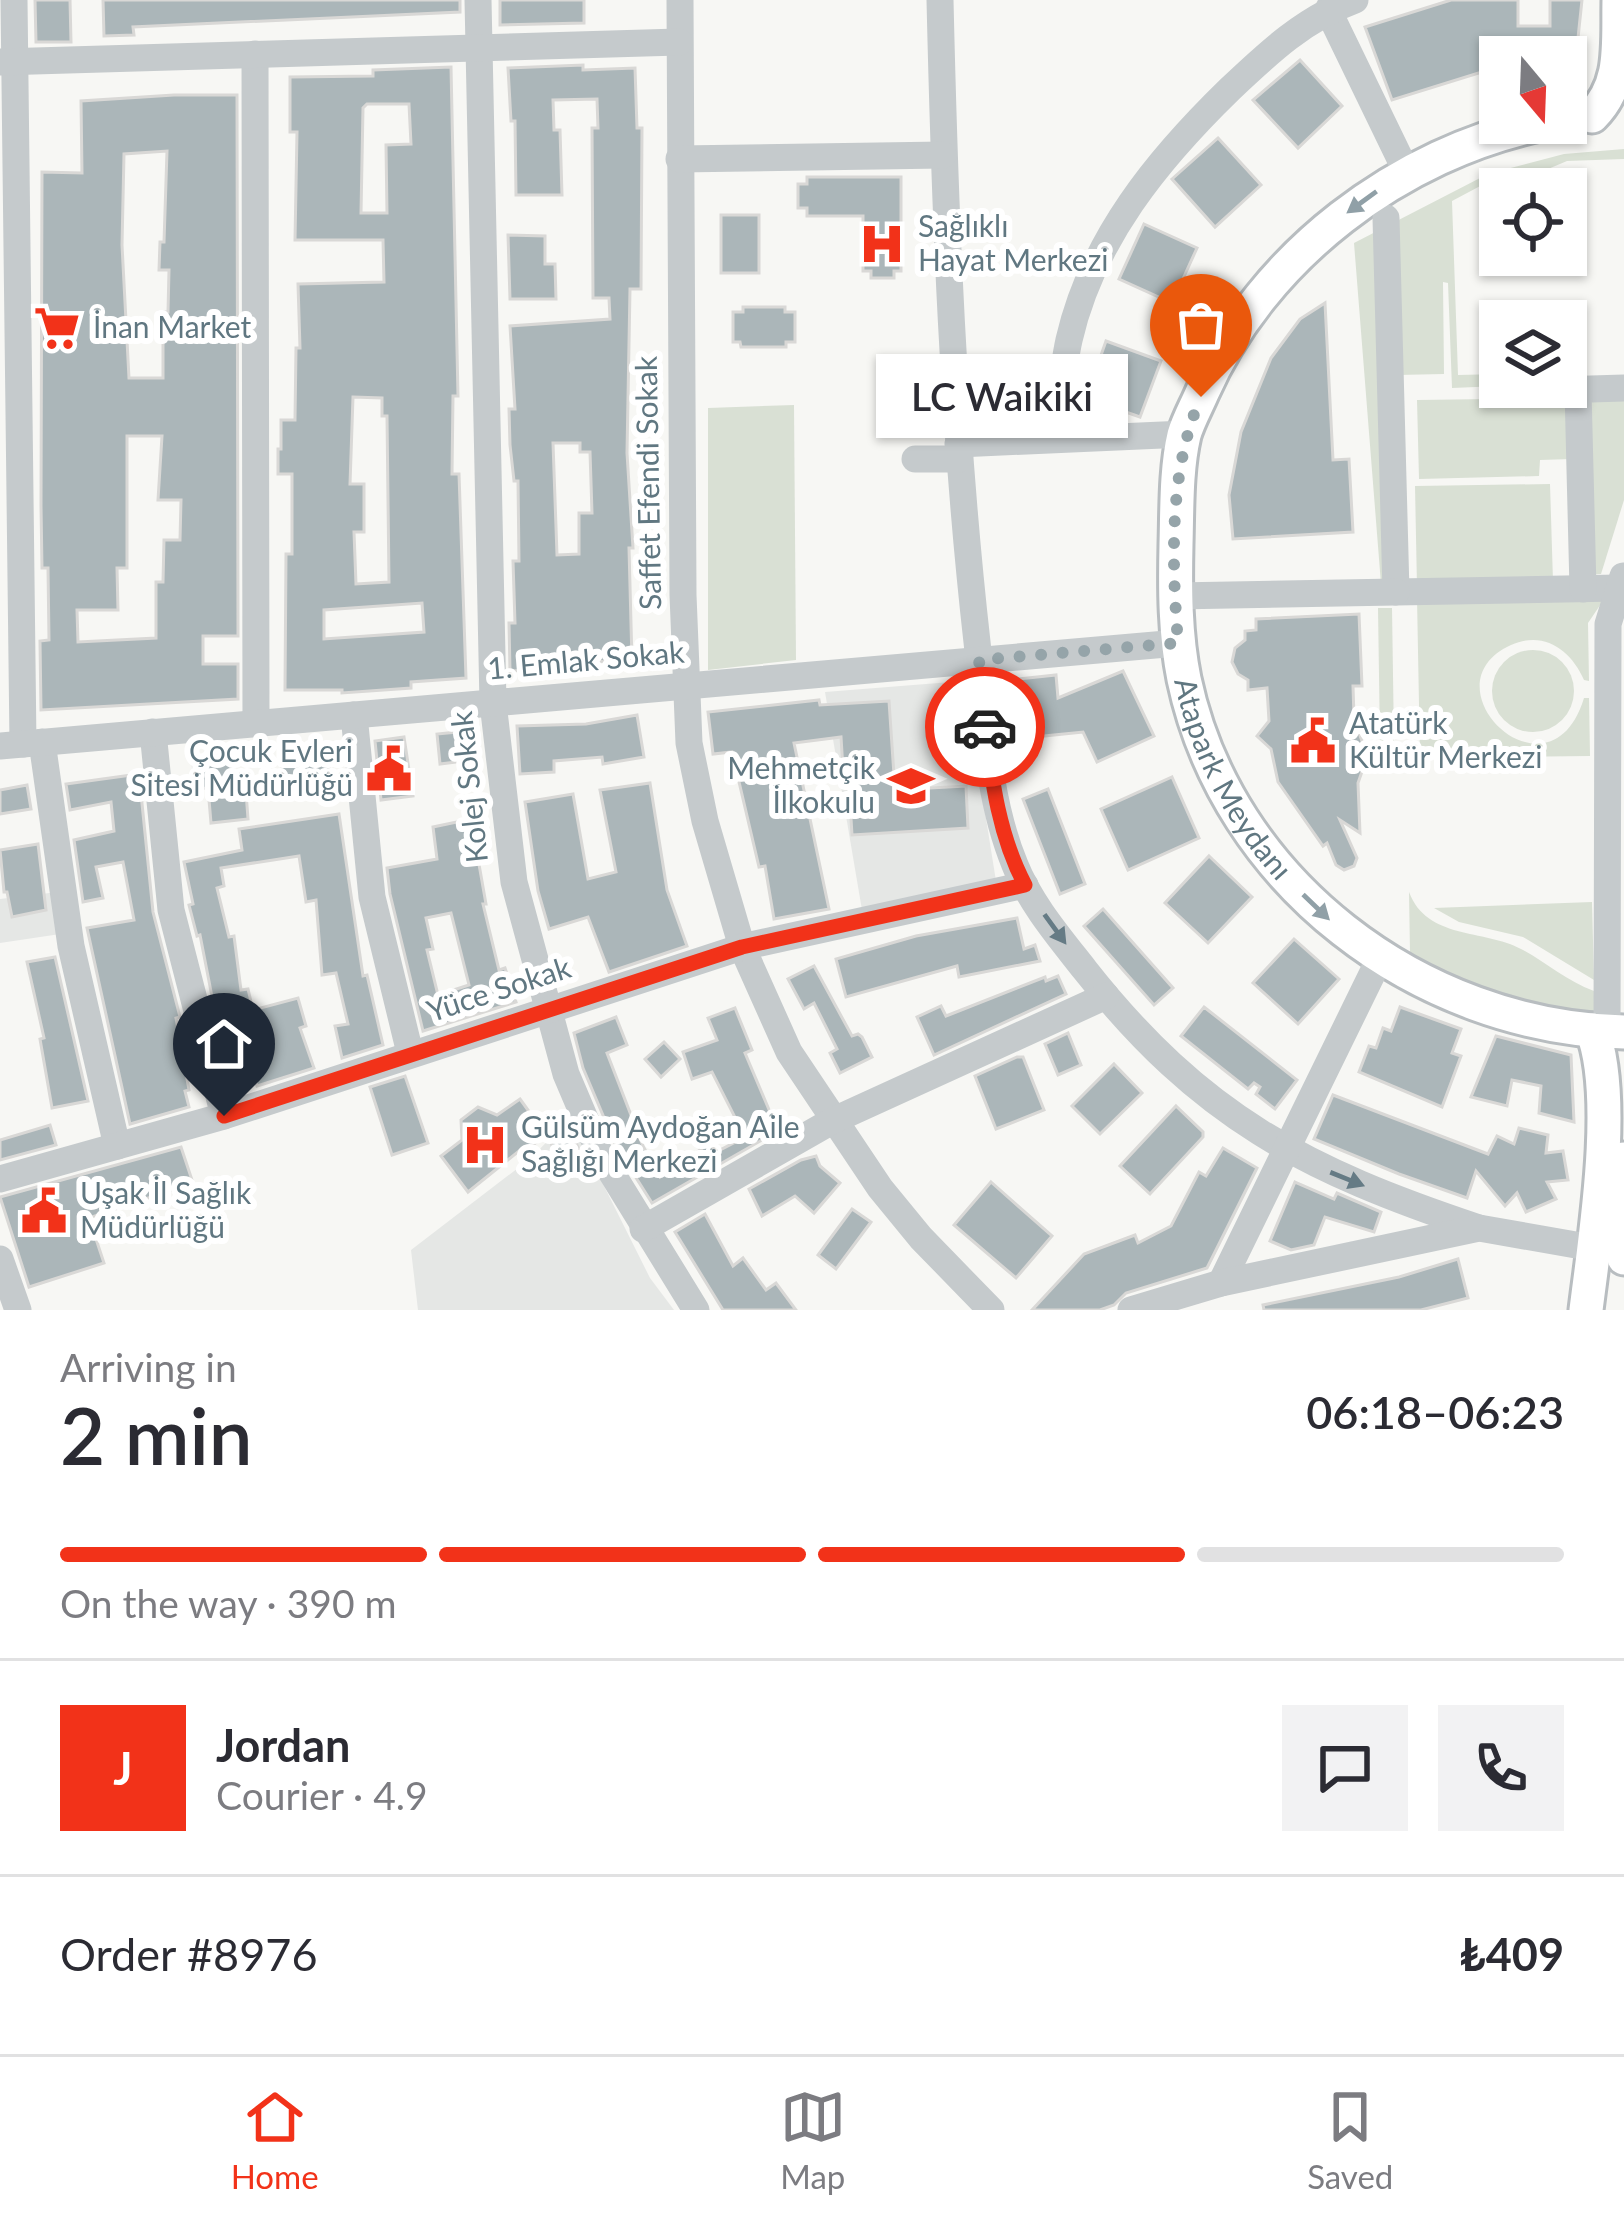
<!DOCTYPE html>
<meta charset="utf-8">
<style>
:root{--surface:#fff;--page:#f2f2f3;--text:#2b2b33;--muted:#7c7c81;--line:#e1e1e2;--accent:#f23219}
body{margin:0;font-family:Lato,sans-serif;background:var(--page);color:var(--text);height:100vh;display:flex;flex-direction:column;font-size:45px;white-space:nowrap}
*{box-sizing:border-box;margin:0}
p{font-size:39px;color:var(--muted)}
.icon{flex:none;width:66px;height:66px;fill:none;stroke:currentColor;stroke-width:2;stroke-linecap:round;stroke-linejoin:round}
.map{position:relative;height:1310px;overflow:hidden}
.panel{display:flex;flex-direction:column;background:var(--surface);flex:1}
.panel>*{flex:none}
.needle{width:78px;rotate:161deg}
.controls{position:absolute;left:1479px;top:36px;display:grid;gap:24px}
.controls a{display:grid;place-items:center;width:108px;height:108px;border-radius:0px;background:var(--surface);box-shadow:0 3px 9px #0004;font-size:60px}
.pin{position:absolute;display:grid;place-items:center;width:102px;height:102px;color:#fff;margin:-123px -51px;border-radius:50% 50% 50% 0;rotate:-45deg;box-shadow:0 0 12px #0007}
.pin .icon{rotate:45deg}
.courier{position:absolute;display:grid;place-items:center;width:120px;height:120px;margin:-60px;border:9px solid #f23219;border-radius:50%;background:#fff;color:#222;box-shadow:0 3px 15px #0007}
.bubble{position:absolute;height:84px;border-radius:0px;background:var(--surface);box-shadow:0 3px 9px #0004;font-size:39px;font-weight:600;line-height:84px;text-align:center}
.head em{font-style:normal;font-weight:600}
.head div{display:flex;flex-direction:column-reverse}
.head{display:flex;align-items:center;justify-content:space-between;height:204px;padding:0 60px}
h1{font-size:78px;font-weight:600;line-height:90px}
.bar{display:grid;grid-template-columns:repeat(4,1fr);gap:18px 12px;align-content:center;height:144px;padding:0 60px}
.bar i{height:15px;border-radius:9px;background:var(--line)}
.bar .current{background:var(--accent)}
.bar p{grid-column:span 4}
.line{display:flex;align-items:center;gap:30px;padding:0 60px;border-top:3px solid var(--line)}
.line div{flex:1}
.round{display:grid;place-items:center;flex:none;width:126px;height:126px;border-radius:0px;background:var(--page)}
.menu{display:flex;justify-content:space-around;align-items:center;height:168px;border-top:3px solid var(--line);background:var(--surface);font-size:33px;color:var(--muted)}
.menu a{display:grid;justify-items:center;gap:6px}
.menu .current{color:var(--accent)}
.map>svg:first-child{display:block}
</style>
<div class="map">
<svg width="1624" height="1310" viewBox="0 0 1624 1310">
<rect width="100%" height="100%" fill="#f7f7f4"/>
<!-- built -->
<g fill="#e5e7e5">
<polygon points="964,681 996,881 862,910 825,692"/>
<polygon points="58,892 67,933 0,943 0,899"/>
<polygon points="570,1118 650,1278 674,1310 418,1310 411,1250 531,1158"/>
</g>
<!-- green -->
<g fill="#d9e0d4">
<polygon points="1624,149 1624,159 1567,161 1541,172 1539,189 1535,189 1529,174 1503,170 1564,154"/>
<polygon points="1482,177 1484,184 1452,201 1458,375 1500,374 1500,386 1452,388 1448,283 1443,282 1444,374 1397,375 1405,582 1381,584 1354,243"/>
<polygon points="1624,397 1624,500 1601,574 1584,575 1583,398"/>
<polygon points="1570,398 1572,459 1540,460 1539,476 1419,479 1417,400"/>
<polygon points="794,405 796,660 708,670 708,408"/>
<polygon points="1550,484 1553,582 1417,587 1415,486"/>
<path d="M1607,595l-19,28 1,58 -5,-1c-13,-30 -40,-50 -73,-35 -90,41 39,165 73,53h5l1,58 -170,2 -3,-160z"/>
<polygon points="1378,608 1392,608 1394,742 1380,742"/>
<circle cx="1533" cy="691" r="41"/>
<path d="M1409,892c18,48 75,37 112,57 25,13 45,32 73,42v24c-64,-11 -129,-25 -184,-62z"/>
<polygon points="1592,902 1594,980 1523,937 1459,922 1434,908"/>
</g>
<!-- building -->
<g fill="#abb6b9" stroke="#d9d8d6" stroke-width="3" fill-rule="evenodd">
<polygon points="35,0 70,0 71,42 36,42"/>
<polygon points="103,0 460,0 460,12 133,27 134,35 104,36"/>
<polygon points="500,0 584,0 584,23 500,25"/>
<polygon points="1451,0 1518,0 1518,26 1550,26 1550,0 1582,0 1576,57 1500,57 1500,70 1485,71 1392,100 1365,27"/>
<polygon points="1300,60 1342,106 1298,148 1253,100"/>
<path d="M583,65v5l52,-2 2,60h5l-1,161h-11l-3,164 6,95h-4l3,113 -69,1v7l-53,2 -1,-48h6l-2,-62h6l-1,-80h-4l-4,-36 -1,-36h6l-5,-83 100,-7 -1,-21h-16l-1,-170h6l-1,-29 -44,1 1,30h6l2,65h-46l-1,-74h-4l-3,-53zM553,443h27v9h10l2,61h-13v41l-22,1z"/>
<path d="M451,67l7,329h-5l-1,78h7l7,204 -55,4v6l-69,5v-3h-57l1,-136h6v-80h-14v-25h3v-29h14l1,-72h4l-2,-64 86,-2 -1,-42h-88l2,-108h-7v-55l83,-1v-6zM367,104h42l2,40 -25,1 1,68h-26l2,-105zM353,397l29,1v18h5l2,166 -33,2 -2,-52h10v-48h-14zM422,603l2,29 -100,7v-29z"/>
<path d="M174,95h63l1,541h-35v28h35v35l-197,11 -1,-69 9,-1 -1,-72h-6l-1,-62 1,-334 40,1 -1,-72zM167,151l-3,91h-4l-1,28h10l-1,42h-9l-1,27h5v39h-34l-7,-133 2,-91zM127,436h35l-4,64h23l-1,40h-16l-1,42h-7v56l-78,4 -1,-32h41l-1,-42h10z"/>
<polygon points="1218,138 1261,185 1215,227 1172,179"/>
<polygon points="807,177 901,177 901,271 894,271 894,278 871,278 871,271 863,271 863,216 807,216 807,208 798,208 798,184 807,184"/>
<rect x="721" y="215" width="38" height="58"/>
<polygon points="1144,224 1197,248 1172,303 1119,279"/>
<polygon points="508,235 545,236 545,264 555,264 556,299 510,299"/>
<polygon points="1325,303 1333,460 1349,459 1353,532 1233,539 1229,495 1241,432 1271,358 1300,319"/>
<polygon points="743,307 785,307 785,312 795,312 795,342 786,342 786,347 741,347 740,342 733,342 733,312 743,312"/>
<polygon points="1106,341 1161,361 1140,417 1086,398"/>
<polygon points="1359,614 1362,686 1353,686 1354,718 1364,747 1365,763 1358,783 1360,833 1340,820 1357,858 1354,866 1344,870 1336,865 1327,843 1323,846 1278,782 1271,749 1257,736 1269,721 1267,688 1248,690 1248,680 1238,674 1232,662 1235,648 1245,640 1245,631 1256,630 1256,619"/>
<polygon points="1123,671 1154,736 1097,762 1083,732 1005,740 999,681 1056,675 1058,698"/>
<polygon points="819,700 820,705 889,701 895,790 966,786 968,828 852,835 848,768 843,769 841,737 794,743 829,909 774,919 765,866 759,867 732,752 713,754 708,712"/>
<polygon points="637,715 644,757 603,764 602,757 554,761 554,772 520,774 517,726 586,724"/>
<polygon points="468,731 472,760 440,764 437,734"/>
<polygon points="404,737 413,796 381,800 375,741"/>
<polygon points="328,745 330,778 283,782 280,749"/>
<polygon points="230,758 233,793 246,792 248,819 211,823 208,788 195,789 193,761"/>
<polygon points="139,774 153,912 180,1017 176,1018 189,1090 185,1091 189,1107 130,1124 87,928 134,920 123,862 96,867 103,898 83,902 74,840 114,831 111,802 70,810 66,784"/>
<polygon points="1172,777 1199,838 1128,870 1101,809"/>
<polygon points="650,783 667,890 687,946 609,972 588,917 549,929 538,891 525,802 573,794 588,879 616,872 600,790"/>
<polygon points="27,785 31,809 0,814 0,790"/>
<polygon points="1048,789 1085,884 1060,894 1023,799"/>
<polygon points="339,814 363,976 367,975 383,1045 342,1058 335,1026 348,1024 336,973 322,975 316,900 306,902 299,856 221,868 224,886 217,888 229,937 234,936 241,990 248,989 253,1010 298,998 306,1026 300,1028 314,1068 257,1086 254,1077 263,1073 251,1041 242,1044 230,1003 214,1007 200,935 197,936 189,905 193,904 184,862 242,850 239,829"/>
<path d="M471,819l15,85h-3l16,66 6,-2 11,34 -93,29 -33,-137 -3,-26 50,-9 -4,-32zM451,913l18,72 -31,10 -11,-45 6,-1 -7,-31z"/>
<polygon points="38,844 46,910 12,917 7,892 4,892 0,850"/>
<polygon points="1209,856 1252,897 1208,943 1165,903"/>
<polygon points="1103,909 1173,988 1154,1005 1084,926"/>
<polygon points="1017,918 1024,949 1035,945 1040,961 959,977 957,966 846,997 836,959 916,936"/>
<polygon points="1294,939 1339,979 1298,1024 1253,983"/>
<polygon points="55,957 88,1101 52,1108 40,1039 44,1038 27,962"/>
<polygon points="814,966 852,1036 858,1034 862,1037 872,1057 840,1073 830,1053 837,1049 814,1003 804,1009 788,979"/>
<polygon points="1058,976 1066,994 934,1055 917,1017 941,1006 946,1016 1045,977 1046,981"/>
<polygon points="1204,1007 1297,1080 1275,1109 1256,1094 1260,1087 1254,1083 1248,1089 1181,1036"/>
<polygon points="1400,1007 1461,1029 1452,1053 1461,1056 1442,1107 1359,1072 1369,1046 1376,1048 1383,1028 1391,1031"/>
<polygon points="735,1008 752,1050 745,1053 770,1112 772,1111 783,1128 652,1203 616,1146 583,1068 574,1033 616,1017 627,1045 607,1053 643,1146 660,1177 710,1143 716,1152 745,1137 712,1072 692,1079 683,1052 717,1040 708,1018"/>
<polygon points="1068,1033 1081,1065 1058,1075 1045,1044"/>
<polygon points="1496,1036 1571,1055 1574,1122 1539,1113 1541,1086 1512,1080 1507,1106 1471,1097"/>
<polygon points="664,1042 680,1059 661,1077 645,1059"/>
<polygon points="1017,1057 1023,1057 1044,1110 996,1129 975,1076"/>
<polygon points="1114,1064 1142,1093 1100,1134 1072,1106"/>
<polygon points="405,1076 428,1143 392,1155 370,1087"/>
<polygon points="1333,1095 1488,1154 1497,1136 1514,1144 1519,1128 1548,1135 1546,1153 1563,1151 1568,1180 1547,1182 1556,1199 1526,1212 1517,1193 1505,1206 1476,1171 1467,1198 1399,1174 1314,1139"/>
<polygon points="520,1099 546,1135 526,1150 524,1147 468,1192 441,1156 462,1140 461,1120 478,1107 497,1115"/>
<polygon points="1176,1106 1203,1132 1203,1137 1150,1194 1120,1166"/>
<polygon points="50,1125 56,1145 0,1160 0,1140"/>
<polygon points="572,1134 580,1152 559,1161 551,1143"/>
<polygon points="181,1147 193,1183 89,1218 104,1263 29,1287 0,1197"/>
<polygon points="1223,1148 1257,1168 1207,1268 1126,1293 1114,1305 1100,1310 1032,1310 1084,1254 1135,1235 1138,1243 1171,1226 1199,1172 1206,1176"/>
<polygon points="816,1156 820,1166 840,1183 814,1213 795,1196 762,1216 749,1189 801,1160"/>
<polygon points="991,1182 1052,1236 1016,1278 954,1225"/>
<polygon points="1295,1182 1334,1199 1337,1193 1381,1212 1374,1232 1325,1217 1314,1245 1291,1250 1270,1241"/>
<polygon points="852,1209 871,1222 836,1269 818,1255"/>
<polygon points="705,1214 733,1266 743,1258 766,1290 776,1283 796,1310 723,1310 675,1232"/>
<polygon points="1458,1259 1468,1298 1421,1310 1264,1310 1263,1305 1399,1277"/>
</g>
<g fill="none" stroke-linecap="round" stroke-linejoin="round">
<!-- major casing -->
<g stroke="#b8bdc0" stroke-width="39">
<g id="major">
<path d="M1592,116c32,-32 26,-71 27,-116"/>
<path id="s1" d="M1545,123c-145,29 -283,133 -343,270 -6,14 -14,28 -18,42 -8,34 -7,74 -8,109 -1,45 -1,90 8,135 43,204 236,348 440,353"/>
<polyline points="1624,1159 1624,1258"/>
<path d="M1586,1310c9,-73 32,-214 6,-280"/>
</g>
</g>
<!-- minor -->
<g stroke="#c5cacc" stroke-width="27">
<polyline points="14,0 23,744"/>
<polyline points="478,0 493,703 514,882 566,1074 600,1154 696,1310"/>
<polyline points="680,0 683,595 689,743 705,821 742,947 789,1052 880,1188 921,1238 991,1310"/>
<path d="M940,0c5,214 13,429 37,642 8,74 9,153 38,223 15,38 45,73 70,105 116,147 220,200 394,258"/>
<polyline points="1333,0 1328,10 1407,173"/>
<polyline points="255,54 256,723"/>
<polyline points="0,62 679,42"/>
<polyline points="679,159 943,155"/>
<polyline points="1386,218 1396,592 1619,588"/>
<polyline points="1558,390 1624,388"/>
<polyline points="1578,390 1583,589"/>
<path d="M1055,439c5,-33 7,-67 14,-99 23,-101 89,-181 161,-251 38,-36 75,-71 125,-89"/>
<polyline points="958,444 1185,434"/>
<polyline points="915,459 959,459"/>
<polyline points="1175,596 1396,592"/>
<polyline points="354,715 372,897 410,1053"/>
<polyline points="153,732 171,910 224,1116"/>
<polyline points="42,742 71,946 117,1146"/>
<polyline points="0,746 1178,643"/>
<polyline points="1607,1032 1608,624 1623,576"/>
<polyline points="0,1179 224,1116 742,947 1025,885"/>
<polyline points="643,1229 832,1121 1106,996"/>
<polyline points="0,1259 18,1310"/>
<polyline points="1221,1283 1380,958"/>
<polyline points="1131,1310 1221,1283 1479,1228 1593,1248"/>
</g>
<!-- major -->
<use href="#major" stroke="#fff" stroke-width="33"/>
</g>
<!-- one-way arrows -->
<defs><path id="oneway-solid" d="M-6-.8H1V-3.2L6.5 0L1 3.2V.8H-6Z" transform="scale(3)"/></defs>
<g fill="#90a0a7">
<use href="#oneway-solid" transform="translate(1362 202) rotate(144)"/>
<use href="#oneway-solid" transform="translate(1316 907) rotate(44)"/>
</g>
<g fill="#657b85">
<use href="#oneway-solid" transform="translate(1055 929) rotate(54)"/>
<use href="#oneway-solid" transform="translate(1347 1179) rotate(22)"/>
</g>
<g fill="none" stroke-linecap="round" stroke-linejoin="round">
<!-- done -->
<path stroke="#95a4a9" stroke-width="12" stroke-dasharray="0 21.6" d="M985,727l-6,-67 199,-17c-6,-80 -10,-171 23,-246"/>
<!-- route -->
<path stroke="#f23219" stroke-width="15" d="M224,1116l518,-169 283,-62c-26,-49 -33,-104 -40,-158"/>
</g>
<!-- icons -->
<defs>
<g id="hospital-bare" transform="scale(3.6)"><path d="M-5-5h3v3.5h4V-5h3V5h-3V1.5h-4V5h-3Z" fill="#f23219" stroke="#fff" stroke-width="2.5" paint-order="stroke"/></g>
<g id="supermarket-bare" transform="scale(3.6)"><path d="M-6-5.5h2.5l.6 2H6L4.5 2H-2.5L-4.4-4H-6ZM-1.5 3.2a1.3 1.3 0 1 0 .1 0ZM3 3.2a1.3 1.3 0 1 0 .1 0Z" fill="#f23219" stroke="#fff" stroke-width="2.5" paint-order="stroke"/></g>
<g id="civic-bare" transform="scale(3.6)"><path d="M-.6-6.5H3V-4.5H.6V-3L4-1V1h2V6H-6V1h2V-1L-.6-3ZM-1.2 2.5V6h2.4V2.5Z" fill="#f23219" stroke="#fff" stroke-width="2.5" paint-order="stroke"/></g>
<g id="school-bare" transform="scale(3.6)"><path d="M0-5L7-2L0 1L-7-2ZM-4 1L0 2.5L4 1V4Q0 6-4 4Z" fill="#f23219" stroke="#fff" stroke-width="2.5" paint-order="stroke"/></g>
</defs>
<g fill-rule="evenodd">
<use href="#hospital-bare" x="882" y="244"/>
<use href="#supermarket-bare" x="57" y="328"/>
<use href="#civic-bare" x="1313" y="741"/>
<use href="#civic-bare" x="389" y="769"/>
<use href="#school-bare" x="911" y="786"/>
<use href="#hospital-bare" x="485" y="1145"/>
<use href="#civic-bare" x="44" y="1211"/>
</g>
<g text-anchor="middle" stroke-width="12" stroke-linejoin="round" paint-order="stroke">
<!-- poi labels -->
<g font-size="30" fill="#607781" stroke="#fff" text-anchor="start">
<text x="918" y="237">Sağlıklı<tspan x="918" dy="34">Hayat Merkezi</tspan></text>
<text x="93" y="338">İnan Market</text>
<text x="1349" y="734">Atatürk<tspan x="1349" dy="34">Kültür Merkezi</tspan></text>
<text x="353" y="762" text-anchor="end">Çocuk Evleri<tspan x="353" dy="34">Sitesi Müdürlüğü</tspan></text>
<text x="875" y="779" text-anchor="end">Mehmetçik<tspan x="875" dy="34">İlkokulu</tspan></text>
<text x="521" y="1138">Gülsüm Aydoğan Aile<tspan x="521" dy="34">Sağlığı Merkezi</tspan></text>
<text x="80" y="1204">Uşak İl Sağlık<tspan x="80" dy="34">Müdürlüğü</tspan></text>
</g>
<!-- street labels -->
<g font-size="30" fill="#607781" stroke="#fff">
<text transform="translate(649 483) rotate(-91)" y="10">Saffet Efendi Sokak</text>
<text transform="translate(586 661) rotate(-5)" y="10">1. Emlak Sokak</text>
<text dy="10" stroke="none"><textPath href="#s1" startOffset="855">Atapark Meydanı</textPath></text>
<text transform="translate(470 787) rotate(-96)" y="10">Kolej Sokak</text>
<text transform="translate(499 990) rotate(-18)" y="10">Yüce Sokak</text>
</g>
</g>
</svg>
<div class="controls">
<a><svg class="needle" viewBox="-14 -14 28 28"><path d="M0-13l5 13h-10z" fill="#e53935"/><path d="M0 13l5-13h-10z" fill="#7c7c81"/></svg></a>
<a><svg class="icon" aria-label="locate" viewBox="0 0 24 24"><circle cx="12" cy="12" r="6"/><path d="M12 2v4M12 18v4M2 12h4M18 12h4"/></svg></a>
<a><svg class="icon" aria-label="layers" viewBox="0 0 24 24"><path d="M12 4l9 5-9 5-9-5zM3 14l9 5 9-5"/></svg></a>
</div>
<div class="pin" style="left:1201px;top:397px;background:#ea580c"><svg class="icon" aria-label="bag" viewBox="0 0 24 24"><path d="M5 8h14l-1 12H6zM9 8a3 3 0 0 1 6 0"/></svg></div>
<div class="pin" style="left:224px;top:1116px;background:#1f2937"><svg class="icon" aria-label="home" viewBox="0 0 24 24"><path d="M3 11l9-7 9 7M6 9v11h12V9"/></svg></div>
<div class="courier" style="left:985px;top:727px"><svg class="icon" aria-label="car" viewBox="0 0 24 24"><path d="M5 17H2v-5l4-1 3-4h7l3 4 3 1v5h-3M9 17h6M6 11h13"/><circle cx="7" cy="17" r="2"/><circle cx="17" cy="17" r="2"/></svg></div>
<div class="bubble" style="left:876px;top:354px;width:252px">LC Waikiki</div>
</div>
<section class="panel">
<div class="head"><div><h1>2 min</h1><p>Arriving in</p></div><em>06:18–06:23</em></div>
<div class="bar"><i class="current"></i><i class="current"></i><i class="current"></i><i></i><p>On the way · 390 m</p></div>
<div class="line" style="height:216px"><b class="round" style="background:var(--accent);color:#fff">J</b><div><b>Jordan</b><p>Courier · 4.9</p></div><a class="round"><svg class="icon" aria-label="chat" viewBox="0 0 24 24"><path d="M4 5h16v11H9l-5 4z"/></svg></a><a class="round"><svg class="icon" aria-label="phone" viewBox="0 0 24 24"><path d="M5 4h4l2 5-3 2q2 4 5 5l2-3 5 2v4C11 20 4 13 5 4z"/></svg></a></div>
<div class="line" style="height:156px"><div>Order #8976</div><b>₺409</b></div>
</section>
<nav class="menu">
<a class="current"><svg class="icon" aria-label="home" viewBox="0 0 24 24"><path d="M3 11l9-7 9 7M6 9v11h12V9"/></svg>Home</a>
<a><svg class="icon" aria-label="map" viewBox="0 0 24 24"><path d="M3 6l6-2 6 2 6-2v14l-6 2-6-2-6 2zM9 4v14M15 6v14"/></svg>Map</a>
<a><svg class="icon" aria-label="saved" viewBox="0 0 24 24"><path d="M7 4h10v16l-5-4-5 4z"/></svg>Saved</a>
</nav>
